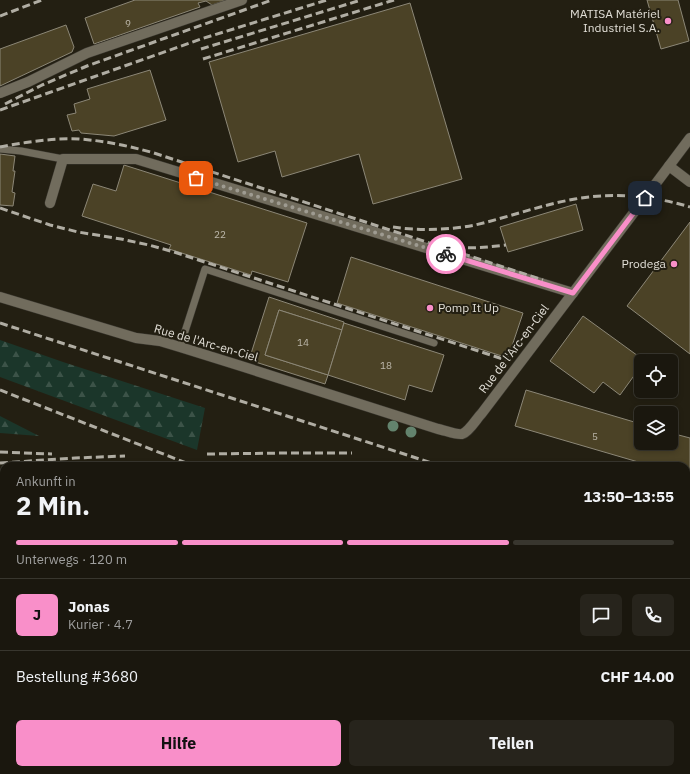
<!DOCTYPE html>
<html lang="de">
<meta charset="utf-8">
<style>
:root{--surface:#1a170e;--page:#27241c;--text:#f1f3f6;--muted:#9f9f9e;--line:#38362e;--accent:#f98fc9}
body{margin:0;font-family:"IBM Plex Sans",sans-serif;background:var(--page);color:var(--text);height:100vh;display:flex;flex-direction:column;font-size:15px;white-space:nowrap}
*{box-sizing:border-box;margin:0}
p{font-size:13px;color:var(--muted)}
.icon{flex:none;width:22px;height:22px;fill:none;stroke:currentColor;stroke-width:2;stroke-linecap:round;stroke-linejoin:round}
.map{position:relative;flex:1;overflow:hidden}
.drawer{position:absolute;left:0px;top:462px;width:690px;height:312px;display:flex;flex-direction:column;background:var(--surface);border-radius:12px 12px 0 0;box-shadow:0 2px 6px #0003,0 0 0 1px var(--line)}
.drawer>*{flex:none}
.buttons{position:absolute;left:634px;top:354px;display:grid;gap:8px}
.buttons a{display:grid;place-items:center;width:44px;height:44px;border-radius:6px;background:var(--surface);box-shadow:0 2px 6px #0003,0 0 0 1px var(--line);font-size:20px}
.pin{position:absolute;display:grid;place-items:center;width:34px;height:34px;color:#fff;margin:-17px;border-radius:8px;box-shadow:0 2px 6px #0006}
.courier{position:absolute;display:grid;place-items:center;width:40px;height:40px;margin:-20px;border:3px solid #f98fc9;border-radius:50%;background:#fff;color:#222;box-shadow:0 1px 5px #0007}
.headline em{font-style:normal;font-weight:700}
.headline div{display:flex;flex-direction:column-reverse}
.headline{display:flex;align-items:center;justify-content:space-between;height:68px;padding:0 16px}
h1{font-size:26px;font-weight:700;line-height:30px}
.bar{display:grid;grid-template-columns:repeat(4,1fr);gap:6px 4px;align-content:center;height:48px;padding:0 16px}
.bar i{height:5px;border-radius:3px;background:var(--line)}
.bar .selected{background:var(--accent)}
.bar p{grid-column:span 4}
.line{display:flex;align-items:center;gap:10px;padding:0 16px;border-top:1px solid var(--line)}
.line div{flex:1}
.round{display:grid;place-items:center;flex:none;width:42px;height:42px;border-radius:6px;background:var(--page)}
.action{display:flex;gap:8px;margin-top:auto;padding:8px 16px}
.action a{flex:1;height:46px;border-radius:6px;background:var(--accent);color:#111;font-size:16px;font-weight:700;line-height:46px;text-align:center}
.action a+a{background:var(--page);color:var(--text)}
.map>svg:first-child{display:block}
</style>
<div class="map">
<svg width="690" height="774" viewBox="0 0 690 774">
<defs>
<pattern id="forest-firs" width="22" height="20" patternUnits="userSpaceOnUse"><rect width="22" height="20" fill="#1b362a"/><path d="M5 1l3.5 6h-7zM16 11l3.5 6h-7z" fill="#3c5348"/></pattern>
</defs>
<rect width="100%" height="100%" fill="#231f12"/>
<!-- green -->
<g fill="#1b362a">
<polygon points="686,676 690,677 690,774 643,774 637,770 686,770"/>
<polygon points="549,770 574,770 568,774 543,774"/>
</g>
<!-- forest -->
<g fill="url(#forest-firs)">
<polygon points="0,340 63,362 205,408 197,450 0,377"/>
<polygon points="0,416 39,436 0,433"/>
<polygon points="0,542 4,542 4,664 0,665"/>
<polygon points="58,770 549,770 543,774 57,774"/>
</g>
<!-- building -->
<g fill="#4b4226" stroke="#8c8777">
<polygon points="135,0 226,0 212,5 206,1 198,3 200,7 94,44 85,18"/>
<polygon points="647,0 678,0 689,41 661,49"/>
<polygon points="410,3 462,179 373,204 359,154 282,177 275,151 238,162 209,62"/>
<polygon points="66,25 74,47 72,52 0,86 0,49"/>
<polygon points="150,70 166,120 114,136 81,133 79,130 72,131 67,115 76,113 74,104 90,99 87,89"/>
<polygon points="0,154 15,156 13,171 15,171 12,192 15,193 13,206 0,205"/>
<polygon points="124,165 307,223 288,282 252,271 251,275 169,249 171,245 82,216 93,184 116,191"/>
<polygon points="576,204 583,230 508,252 500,227"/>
<polygon points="690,222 690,354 627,306"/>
<polygon points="351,257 523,313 508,358 337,303"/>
<polygon points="269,297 344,322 342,330 279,310 265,355 328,375 325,384 249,360"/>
<polygon points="279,310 342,330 328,375 265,355"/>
<polygon points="583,316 645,361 641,361 641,366 620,395 603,382 594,393 550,361"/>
<polygon points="344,323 444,355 432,392 409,385 405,400 328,375"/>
<polygon points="526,390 641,424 641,443 671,443 671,433 690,438 690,477 686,476 686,466 652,466 515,426"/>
</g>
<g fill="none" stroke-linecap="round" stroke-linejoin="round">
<!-- service casing -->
<g stroke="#3b3830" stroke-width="8">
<g id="service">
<polyline points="0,149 21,151 63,159"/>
<polyline points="180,347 205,269 434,343"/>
</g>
</g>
<!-- minor casing -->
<g stroke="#3b3830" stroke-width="11">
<g id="minor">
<polyline points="0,93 28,82 87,53 242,0"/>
<polyline points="669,166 690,182"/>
<polyline points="50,203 63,159 136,159 573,293"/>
<path d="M0,297l136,41 24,3 20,6 61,19 197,63c6,1 18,6 24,5 7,-2 15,-16 20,-21l178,-235 30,-40"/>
<polyline points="0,673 4,672"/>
<polyline points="624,770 630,774"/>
</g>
</g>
<!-- motorway casing -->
<g stroke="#3b3830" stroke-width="13">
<g id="motorway">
<polyline points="686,695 690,691"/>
<polyline points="591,774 597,770"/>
</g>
</g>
<!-- service -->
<use href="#service" stroke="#716c5d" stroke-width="7"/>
<!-- minor -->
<use href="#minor" stroke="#716c5d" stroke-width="10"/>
<!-- motorway -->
<use href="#motorway" stroke="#e2920e" stroke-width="12"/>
<!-- rail -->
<g stroke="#b0ada3" stroke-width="3" stroke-dasharray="8 4" stroke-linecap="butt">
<polyline points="0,16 42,0"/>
<polyline points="201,49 361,0"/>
<polyline points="203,59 394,0"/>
<polyline points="5,104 42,85 87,66 272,0"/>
<polyline points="0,110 201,39 327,0"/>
<path d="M0,147c26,-5 53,-9 79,-8 27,2 50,7 75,14l389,127"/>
<polyline points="0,208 50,225 78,232 121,239 149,245 174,252 506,360"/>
<path d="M393,227c26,4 57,3 82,-2 34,-8 66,-20 100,-26 38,-7 79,-3 115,8"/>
<path d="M456,247c17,2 33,0 50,-2"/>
<polyline points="0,323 441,466"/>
<polyline points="0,390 194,466"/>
<polyline points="0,452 52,454"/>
<polyline points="207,454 287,453 352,453"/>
<polyline points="0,463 75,458 125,456"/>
<polyline points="489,466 490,466"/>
<polyline points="0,481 4,481"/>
<polyline points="0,489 4,489"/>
<polyline points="686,523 690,525"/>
<polyline points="0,530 4,530"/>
<polyline points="686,556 690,558"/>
<polyline points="686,577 690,579"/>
<polyline points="686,586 690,587"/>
<polyline points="686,631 690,632"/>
<polyline points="686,661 690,662"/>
</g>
</g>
<!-- trees -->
<g fill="#63836d">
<circle cx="393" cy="426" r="5.5"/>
<circle cx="411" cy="432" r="5.5"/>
</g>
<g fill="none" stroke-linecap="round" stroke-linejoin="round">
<!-- done -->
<polyline stroke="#9e9b91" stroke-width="4" stroke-dasharray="0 7.2" points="196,178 446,254"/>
<!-- route -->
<polyline stroke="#f98fc9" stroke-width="5" points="446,254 573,293 645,198"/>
</g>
<!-- markers -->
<g fill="#f98fc9" stroke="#231f12" stroke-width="1.5">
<circle cx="668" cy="21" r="4"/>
<circle cx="674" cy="264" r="4"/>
<circle cx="430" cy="308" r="4"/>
</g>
<g text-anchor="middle" stroke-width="4" stroke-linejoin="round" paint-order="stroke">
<!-- number labels -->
<g font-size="10" fill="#bcb7aa">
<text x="128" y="27">9</text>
<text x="220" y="238">22</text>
<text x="303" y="346">14</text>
<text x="386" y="369">18</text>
<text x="595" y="440">5</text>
</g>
<!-- poi labels -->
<g font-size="12" fill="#e1ded6" stroke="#231f12" text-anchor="end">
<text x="660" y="18">MATISA Matériel<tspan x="660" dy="14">Industriel S.A.</tspan></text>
<text x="666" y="268">Prodega</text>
<text x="438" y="312" text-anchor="start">Pomp It Up</text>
</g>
<!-- street labels -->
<g font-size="12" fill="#e1ded6" stroke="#231f12">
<text transform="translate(206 343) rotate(16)" y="4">Rue de l'Arc-en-Ciel</text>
<text transform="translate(514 349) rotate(-53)" y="4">Rue de l'Arc-en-Ciel</text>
</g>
</g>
</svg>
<div class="buttons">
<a><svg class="icon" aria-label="locate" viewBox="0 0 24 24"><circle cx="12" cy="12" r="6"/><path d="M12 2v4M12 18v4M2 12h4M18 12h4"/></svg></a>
<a><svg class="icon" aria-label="layers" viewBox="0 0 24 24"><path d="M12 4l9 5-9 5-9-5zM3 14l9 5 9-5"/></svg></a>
</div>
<div class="pin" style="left:196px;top:178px;background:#ea580c"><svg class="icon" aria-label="bag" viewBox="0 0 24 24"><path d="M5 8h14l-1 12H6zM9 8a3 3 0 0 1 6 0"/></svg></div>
<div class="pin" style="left:645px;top:198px;background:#1f2937"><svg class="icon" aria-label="home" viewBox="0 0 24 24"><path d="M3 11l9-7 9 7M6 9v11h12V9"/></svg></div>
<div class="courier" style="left:446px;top:254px"><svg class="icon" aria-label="bike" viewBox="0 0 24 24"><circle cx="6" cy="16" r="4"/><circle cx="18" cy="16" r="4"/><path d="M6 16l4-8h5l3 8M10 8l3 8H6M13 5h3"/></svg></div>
<section class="drawer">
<div class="headline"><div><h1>2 Min.</h1><p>Ankunft in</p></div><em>13:50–13:55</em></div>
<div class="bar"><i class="selected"></i><i class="selected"></i><i class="selected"></i><i></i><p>Unterwegs · 120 m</p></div>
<div class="line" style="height:72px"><b class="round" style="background:var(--accent);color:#111">J</b><div><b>Jonas</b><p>Kurier · 4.7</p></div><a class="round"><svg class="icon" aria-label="chat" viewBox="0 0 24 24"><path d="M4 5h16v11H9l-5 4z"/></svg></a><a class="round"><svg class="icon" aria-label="phone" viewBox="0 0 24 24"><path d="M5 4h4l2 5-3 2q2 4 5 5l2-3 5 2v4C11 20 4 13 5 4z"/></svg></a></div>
<div class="line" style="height:52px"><div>Bestellung #3680</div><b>CHF 14.00</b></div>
<div class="action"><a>Hilfe</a><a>Teilen</a></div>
</section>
</div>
